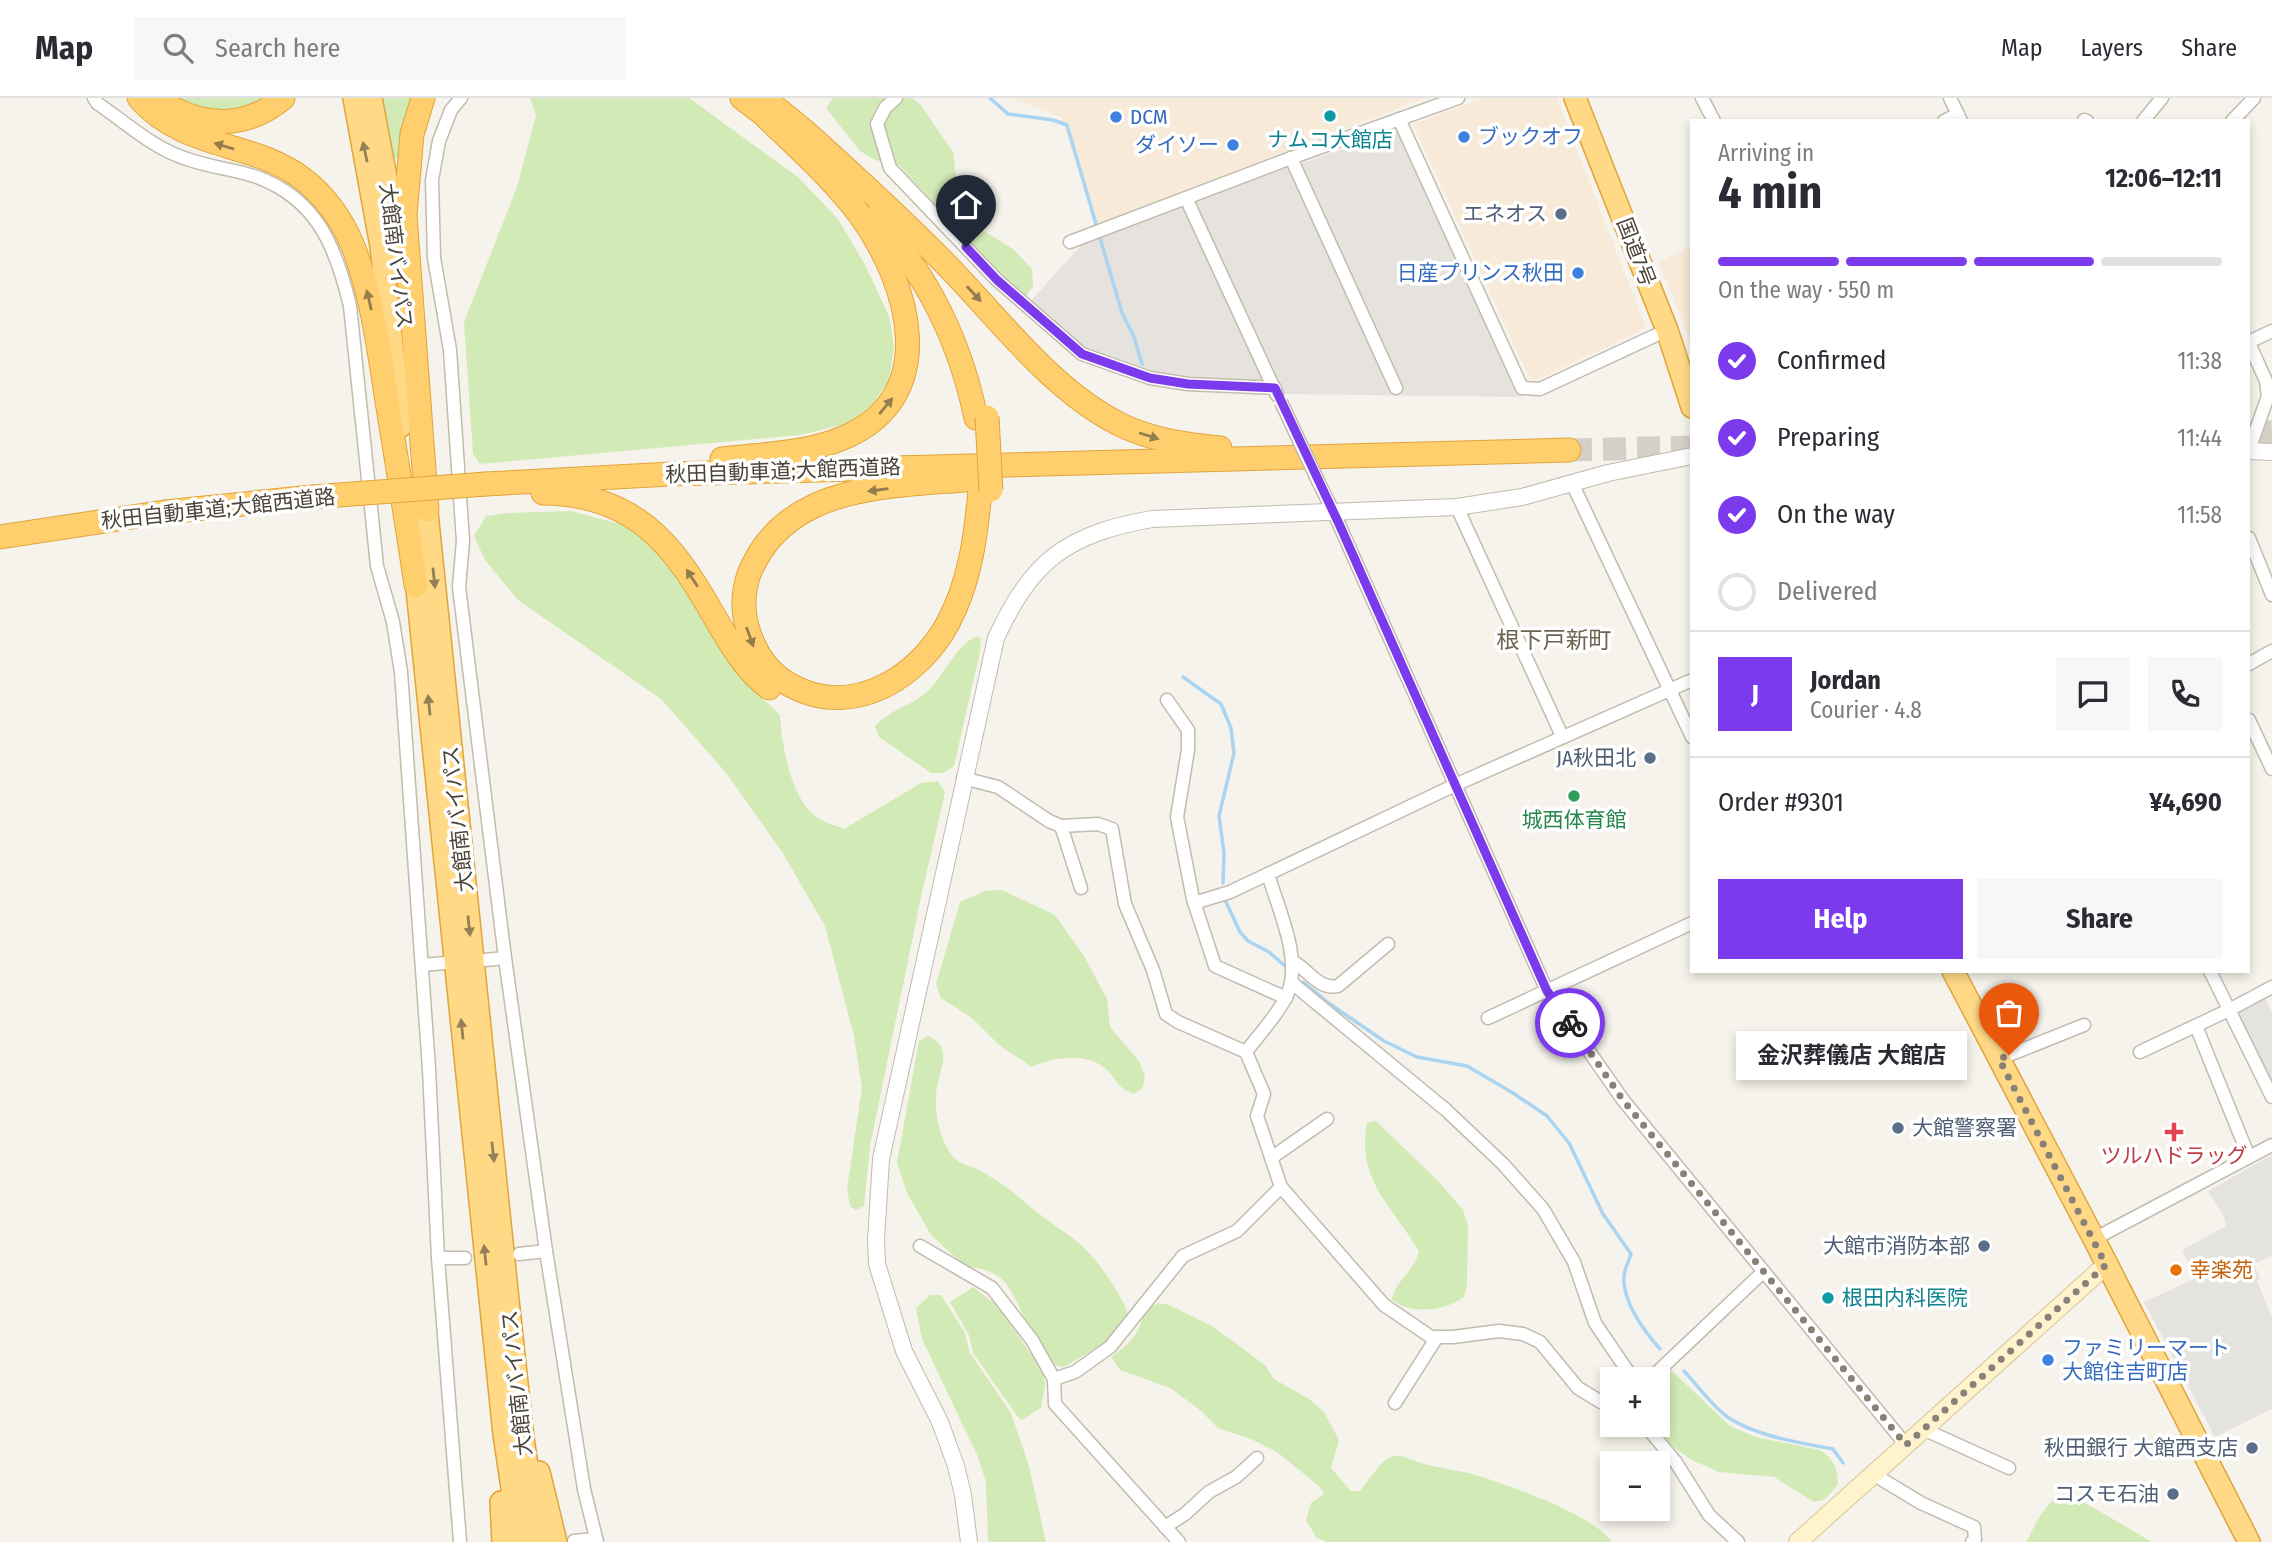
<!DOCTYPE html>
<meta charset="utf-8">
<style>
:root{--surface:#fff;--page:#f7f7f7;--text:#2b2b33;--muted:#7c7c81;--line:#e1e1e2;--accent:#7c3aed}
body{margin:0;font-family:"Fira Sans Condensed","Noto Sans JP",sans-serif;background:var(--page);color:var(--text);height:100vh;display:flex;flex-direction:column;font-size:26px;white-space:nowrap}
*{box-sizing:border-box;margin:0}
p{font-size:23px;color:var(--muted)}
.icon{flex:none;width:38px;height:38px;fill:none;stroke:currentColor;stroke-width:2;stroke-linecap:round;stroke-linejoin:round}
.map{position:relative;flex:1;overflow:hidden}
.side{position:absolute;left:1690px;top:21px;width:560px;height:854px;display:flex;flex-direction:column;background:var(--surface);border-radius:0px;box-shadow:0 4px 10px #0003}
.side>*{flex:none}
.controls{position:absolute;left:1600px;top:1269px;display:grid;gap:14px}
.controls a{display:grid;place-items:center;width:70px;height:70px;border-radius:0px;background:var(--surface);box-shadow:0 4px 10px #0003;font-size:35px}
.pin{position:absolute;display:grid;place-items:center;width:60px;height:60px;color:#fff;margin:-72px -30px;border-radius:50% 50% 50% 0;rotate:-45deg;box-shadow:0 0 7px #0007}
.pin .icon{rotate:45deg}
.courier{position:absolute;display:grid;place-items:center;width:70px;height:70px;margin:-35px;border:5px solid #7c3aed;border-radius:50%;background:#fff;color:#222;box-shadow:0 2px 9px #0007}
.bubble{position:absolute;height:49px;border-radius:0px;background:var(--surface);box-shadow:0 4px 10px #0003;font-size:23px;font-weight:700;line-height:49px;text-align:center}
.overview em{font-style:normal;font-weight:700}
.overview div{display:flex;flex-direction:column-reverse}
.overview{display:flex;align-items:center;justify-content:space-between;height:119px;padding:0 28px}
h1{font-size:46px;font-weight:700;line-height:52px}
.bar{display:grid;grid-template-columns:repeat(4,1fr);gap:10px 7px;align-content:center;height:84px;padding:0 28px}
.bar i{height:9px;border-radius:5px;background:var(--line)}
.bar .current{background:var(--accent)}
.bar p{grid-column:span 4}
.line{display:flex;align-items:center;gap:18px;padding:0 28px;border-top:2px solid var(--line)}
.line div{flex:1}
.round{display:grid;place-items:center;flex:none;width:74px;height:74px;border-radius:0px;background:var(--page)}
ol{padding:0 28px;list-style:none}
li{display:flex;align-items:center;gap:21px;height:77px}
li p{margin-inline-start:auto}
li .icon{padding:7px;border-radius:50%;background:var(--accent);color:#fff;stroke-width:4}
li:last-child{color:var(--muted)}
li i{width:38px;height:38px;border:4px solid var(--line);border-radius:50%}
.cta{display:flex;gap:14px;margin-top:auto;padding:14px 28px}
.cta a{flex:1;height:80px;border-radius:0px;background:var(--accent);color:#fff;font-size:28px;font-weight:700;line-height:80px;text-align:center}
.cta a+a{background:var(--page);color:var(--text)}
header{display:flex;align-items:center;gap:42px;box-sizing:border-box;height:98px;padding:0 35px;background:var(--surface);border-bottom:2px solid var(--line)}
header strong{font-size:33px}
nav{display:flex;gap:38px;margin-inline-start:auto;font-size:24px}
.search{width:490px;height:63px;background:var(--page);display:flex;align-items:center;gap:18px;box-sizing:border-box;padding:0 24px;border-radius:0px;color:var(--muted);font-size:26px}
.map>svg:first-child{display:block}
</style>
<header>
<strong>Map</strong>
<div class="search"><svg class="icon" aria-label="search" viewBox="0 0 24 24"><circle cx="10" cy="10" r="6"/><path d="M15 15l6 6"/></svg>Search here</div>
<nav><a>Map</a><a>Layers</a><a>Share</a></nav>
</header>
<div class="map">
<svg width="2272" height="1444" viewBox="0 0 2272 1444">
<rect width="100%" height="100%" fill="#f6f3ec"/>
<!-- commercial -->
<g fill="#f7ead8">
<polygon points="1011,0 1425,0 1096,127 1061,19"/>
<polygon points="1485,0 1557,0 1646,230 1536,282 1529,279 1413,26"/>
<polygon points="1692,148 1692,248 1659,164"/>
</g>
<!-- industrial -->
<polygon fill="#e6e2dd" points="1398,33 1522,299 1286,296 1174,279 1124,267 1086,252 1030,204 1082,146 1179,106"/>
<!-- green -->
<g fill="#d2eab5">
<path d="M173,0h96c-42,17 -54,20 -96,0z"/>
<polygon points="382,0 413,0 404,23 399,60 394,61"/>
<polygon points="530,0 689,0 799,80 838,121 865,167 889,218 894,248 889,283 872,306 850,325 800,337 480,366 473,356 464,224 517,89 536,17"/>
<polygon points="833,0 912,0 920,6 953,54 957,87 965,114 982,132 1013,151 1032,171 1033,188 1025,200 995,171 899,67 875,62 860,53 826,10"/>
<path d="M571,413l53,14 29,21 22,27 70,109 35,33c2,30 10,80 34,100 8,7 21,10 30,14l77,-46 17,-2 7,11 -24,105 -51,249 -6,60 -8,4 -6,-4 -3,-17 15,-101 -8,-52 -29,-110 -41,-71 -57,-81 -66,-75 -143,-99 -33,-40 -11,-24 12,-20 21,-3z"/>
<path d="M978,538l3,4 -1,12 -26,114 -10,7h-13l-52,-36 -4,-11c14,-15 31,-19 47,-30 22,-16 31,-51 56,-60z"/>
<path d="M1002,792l53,25 29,41 23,43 3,28 29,34 6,15 -2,11 -9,7c-18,-6 -16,-14 -28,-25 -20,-17 -53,-12 -74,-2l-33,-22 -27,-27 -31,-20 -5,-14 24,-82 25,-11z"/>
<path d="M928,938c25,11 13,30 9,50 -4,22 2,60 21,75 5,4 13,5 19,8 8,4 16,9 23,14 16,10 27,22 42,33 14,11 29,19 42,32 16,15 37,46 44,66l-21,28 -43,25 -9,-2c-9,-13 -18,-25 -26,-38 -18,-33 -19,-58 -63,-60l-35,-32 -24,-42 -10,-30 22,-122z"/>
<path d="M1376,1023l63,61 24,28 5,16 -1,59 -3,12c-20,14 -51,18 -72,3 2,-18 22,-28 27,-49 -26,-44 -63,-71 -52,-128z"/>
<polygon points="973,1189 998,1208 1043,1274 1045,1287 1041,1310 1022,1322 1018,1319 973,1255 969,1237 950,1204"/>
<polygon points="930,1197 941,1197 965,1235 970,1255 1011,1315 1029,1368 1046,1444 988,1444 986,1384 978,1359 922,1241 916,1210"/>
<path d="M1158,1205l11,2 43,21 53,39 9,14 35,20 15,13 15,28 -8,28 20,23h9c9,-10 21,-32 33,-35 8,-2 22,5 31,8 16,4 32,6 48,10 33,10 121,40 140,68h-286l-10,-5 -10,-17 5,-17 13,-9 -5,-8 -42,-34 -26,-13 -33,-11 -18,-18 -30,-22 -50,-18 -9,-13c21,-15 27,-22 34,-46z"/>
<path d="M1669,1270l61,58 26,11 64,13c14,8 18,20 18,35l-14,15 -10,2 -40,-25 -55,-5 -27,-12 -23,-16 -17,-19 5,-1v-43z"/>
<path d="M2070,1396l82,48h-126c11,-19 20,-46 44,-48z"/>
</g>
<!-- parking -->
<g fill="#e5e3e0">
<polygon points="2264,897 2272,914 2272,990 2233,913"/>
<polygon points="2272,1057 2272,1158 2254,1166 2260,1180 2257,1183 2272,1219 2272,1311 2215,1339 2144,1204 2196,1180 2182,1152 2226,1128 2224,1119 2208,1093"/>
</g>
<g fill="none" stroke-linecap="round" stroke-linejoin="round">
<!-- stream -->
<g stroke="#a9d4f2" stroke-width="3.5">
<polyline points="990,0 1008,16 1053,22 1067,27 1122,215 1134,239 1142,266"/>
<polyline points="1183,579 1221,606 1231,630 1234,655 1219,718 1224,755 1223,785"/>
<polyline points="1225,802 1240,834 1248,843 1269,854 1285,868"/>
<path d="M1303,884l27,22 54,37 33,16 50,9 46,27 34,23 22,27 34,71 28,40c-2,7 -7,15 -7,22 -2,25 20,55 36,73"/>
<path d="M1684,1273c13,14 30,37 45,47 27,18 72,25 104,31l10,14"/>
</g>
<!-- motorway-tunnel -->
<g stroke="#d4d0c8" stroke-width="23" stroke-dasharray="23 11" stroke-linecap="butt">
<polyline points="2249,335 2272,334"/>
<polyline points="1569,352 1692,349"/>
</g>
<!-- minor casing -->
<g stroke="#c2bbae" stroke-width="15">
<g id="minor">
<path d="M94,0l3,5c28,19 57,46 90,56 22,8 45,10 67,17 63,22 82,71 96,130l27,260 16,56 8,50 28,397 9,189 22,284"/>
<polyline points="461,0 451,12 439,43 432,82 434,160 450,252 463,443 459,489 505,860 546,1153 584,1391 597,1444"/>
<polyline points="896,0 885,10 877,26 890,70 997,182 1082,256 1150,280 1188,286 1275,290"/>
<polyline points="1702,0 1714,23"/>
<polyline points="1950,0 1961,23"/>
<polyline points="1399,21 1522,290 1540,291 1667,232"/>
<polyline points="2084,22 2087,23"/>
<polyline points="1944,23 1958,16"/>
<polyline points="2143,23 2162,0"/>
<polyline points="2232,23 2254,0"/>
<polyline points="1291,60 1396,290"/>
<polyline points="1186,100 1277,297"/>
<polyline points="1070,144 1291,60 1458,0"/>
<polyline points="2249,244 2272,233"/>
<polyline points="2249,245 2266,283 2268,298 2249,352"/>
<polyline points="1319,385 1334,415 1547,893 1623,1002 1906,1347"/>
<polyline points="1572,385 1692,639"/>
<polyline points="1457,409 1562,638"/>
<polyline points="2249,440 2272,497"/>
<polyline points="2249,566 2272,553"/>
<polyline points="1167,602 1188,632 1188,652 1177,719 1193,801 1215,868 1286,900"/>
<polyline points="2249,622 2272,671"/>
<polyline points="963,680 998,689 1049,723 1061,728 1098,726 1112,731 1125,806 1153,872 1166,916 1178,924 1246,954"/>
<polyline points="1061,728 1081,790"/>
<polyline points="1194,805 1230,794 1268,776"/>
<polyline points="485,862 505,860"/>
<path d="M1294,864c15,9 25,28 44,24l50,-42"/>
<polyline points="422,867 445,865"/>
<polyline points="2210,873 2272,999"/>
<polyline points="1292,885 1446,1012 1503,1066 1543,1111 1574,1164 1595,1225 1633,1281"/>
<polyline points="1488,920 1692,825"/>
<polyline points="2196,928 2249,1059"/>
<polyline points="2140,954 2229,912 2272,889"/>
<polyline points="1999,961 2084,927"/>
<polyline points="1271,1060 1327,1021"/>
<polyline points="2094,1141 2272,1047"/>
<polyline points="920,1148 992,1190 1032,1242 1054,1281 1055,1306 1179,1444"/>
<polyline points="519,1156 546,1153"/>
<polyline points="438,1160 465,1160"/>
<polyline points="1054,1281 1075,1274 1110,1249 1183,1158 1237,1133 1281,1089"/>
<polyline points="1650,1281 1763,1174"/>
<polyline points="1395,1305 1437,1239"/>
<path d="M1612,1307l-11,-3 -23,-14 -38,-46 -17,-8 -24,-3 -46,6h-22l-47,-32 -103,-118 -24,-71 7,-22 -18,-42c13,-18 32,-37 41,-57 16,-35 -9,-86 -19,-121l187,-89 237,-105"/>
<polyline points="1644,1326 1675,1363 1709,1417 1738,1444"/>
<polyline points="1923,1331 2009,1370"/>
<polyline points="1873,1376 1921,1405 1974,1429 1975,1441 1972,1444"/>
<polyline points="1165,1429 1185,1416 1209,1394 1236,1379 1257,1360"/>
<polyline points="574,1443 596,1441"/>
</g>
</g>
<!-- tertiary casing -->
<g stroke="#c2bbae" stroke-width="18">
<g id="tertiary">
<polyline points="2249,353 2272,354"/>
<path d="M969,1444l-6,-47 -7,-29 -16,-44 -36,-71 -27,-87 -1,-24 5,-81 115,-521c36,-78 71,-104 156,-119l305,-12 65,-10 86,-24 84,-17"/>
</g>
</g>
<!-- secondary casing -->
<g stroke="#d6c79b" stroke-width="20">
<polyline id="secondary" points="1798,1444 2106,1167"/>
</g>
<!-- trunk casing -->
<g stroke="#e0a43c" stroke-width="24">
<g id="trunk">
<polyline points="354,0 381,148 401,328"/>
<polyline points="371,0 392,111 398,162"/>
<polyline points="1575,0 1667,232 1692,309"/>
<polyline points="425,395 507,1193 523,1340 538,1444"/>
<polyline points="415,472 504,1336 520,1444"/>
<polyline points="1953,873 2094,1141 2249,1444"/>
<polyline points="539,1374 556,1444"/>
<polyline points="501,1404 503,1444"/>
</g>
</g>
<!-- motorway casing -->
<g stroke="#e0a43c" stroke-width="25">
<g id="motorway">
<path d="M139,0c47,53 113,42 164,81 22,17 39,41 50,67 19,49 26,104 34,155 10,62 20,123 29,184"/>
<polyline points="423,0 412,36 405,117 427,412"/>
<polyline points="742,0 771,22"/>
<path d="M763,0c37,27 70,59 104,90 31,29 62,58 91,89 48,51 96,113 159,146 33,17 66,21 103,25"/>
<path d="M162,4c40,26 85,27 121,-4"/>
<path d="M875,119c53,59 85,124 101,201"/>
<path d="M722,361c40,-5 83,-5 121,-21 100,-42 66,-155 17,-223 -27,-36 -61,-66 -93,-97"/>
<path d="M974,381c-50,5 -116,5 -162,28 -29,14 -51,37 -63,67 -8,23 -6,46 3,67 9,22 25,39 46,48 60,27 122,-14 150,-66 22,-41 28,-87 32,-133"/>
<polyline points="486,386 671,376 1569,352"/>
<path d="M543,395c91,1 130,50 171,123 15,26 31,54 55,72"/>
<polyline points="0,439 165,414 312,399"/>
</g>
</g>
<!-- minor -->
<use href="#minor" stroke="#fff" stroke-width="12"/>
<!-- tertiary -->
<use href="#tertiary" stroke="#fff" stroke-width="16"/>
<!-- secondary -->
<use href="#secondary" stroke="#fff3cd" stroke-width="18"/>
<!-- trunk -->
<use href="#trunk" stroke="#ffd985" stroke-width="21"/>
<!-- motorway -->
<use href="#motorway" stroke="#ffcf6e" stroke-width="23"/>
<!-- minor-bridge casing -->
<g stroke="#c2bbae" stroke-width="15" stroke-linecap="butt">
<polyline id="minor-bridge" points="1281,304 1319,385"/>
</g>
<!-- motorway-bridge casing -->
<g stroke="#e0a43c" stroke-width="25" stroke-linecap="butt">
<g id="motorway-bridge">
<polyline points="987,319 991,392"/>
<polyline points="312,399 486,386"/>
</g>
</g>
<!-- minor-bridge -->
<use href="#minor-bridge" stroke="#fff" stroke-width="12"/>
<!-- motorway-bridge -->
<use href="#motorway-bridge" stroke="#ffcf6e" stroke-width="23"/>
</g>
<!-- one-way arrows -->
<defs><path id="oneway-solid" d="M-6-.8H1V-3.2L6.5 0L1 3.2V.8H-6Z" transform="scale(1.75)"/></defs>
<g fill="#937c4e">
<use href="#oneway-solid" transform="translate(224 48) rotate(-163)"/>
<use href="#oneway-solid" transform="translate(974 196) rotate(47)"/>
<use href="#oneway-solid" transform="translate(369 202) rotate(-103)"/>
<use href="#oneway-solid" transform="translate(886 308) rotate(-50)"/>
<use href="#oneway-solid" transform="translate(1149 338) rotate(18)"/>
<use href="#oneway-solid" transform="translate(878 392) rotate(172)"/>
<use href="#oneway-solid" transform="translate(692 480) rotate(-123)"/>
<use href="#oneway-solid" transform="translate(750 539) rotate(70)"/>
</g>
<g fill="#938057">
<use href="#oneway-solid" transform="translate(365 54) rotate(-102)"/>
<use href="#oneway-solid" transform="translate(434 480) rotate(84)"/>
<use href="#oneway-solid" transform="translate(429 607) rotate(-96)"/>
<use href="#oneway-solid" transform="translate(469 828) rotate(84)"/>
<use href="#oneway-solid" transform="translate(462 931) rotate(-96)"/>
<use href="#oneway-solid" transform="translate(493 1054) rotate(84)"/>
<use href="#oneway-solid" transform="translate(485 1157) rotate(-96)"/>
</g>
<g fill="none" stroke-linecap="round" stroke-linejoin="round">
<!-- done -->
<polyline stroke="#878178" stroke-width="7" stroke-dasharray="0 12.6" points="1570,925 1623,1002 1906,1347 2106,1167 1999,961 2009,957"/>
<!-- route -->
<polyline stroke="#7c3aed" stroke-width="9" points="966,149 997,182 1082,256 1150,280 1188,286 1275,290 1340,428 1547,893 1570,925"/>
</g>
<!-- markers -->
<g fill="#0f9aa8" stroke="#fff" stroke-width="2.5">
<circle cx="1330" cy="18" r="7"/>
<circle cx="1828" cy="1200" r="7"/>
</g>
<g fill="#3f7fe0" stroke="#fff" stroke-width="2.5">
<circle cx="1116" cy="19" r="7"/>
<circle cx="1464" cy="39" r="7"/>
<circle cx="1233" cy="47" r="7"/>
<circle cx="1578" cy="175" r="7"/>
<circle cx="2048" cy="1262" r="7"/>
</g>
<g fill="#5c6f8a" stroke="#fff" stroke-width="2.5">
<circle cx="1561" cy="116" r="7"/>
<circle cx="1650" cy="660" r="7"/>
<circle cx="1898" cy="1030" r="7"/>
<circle cx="1984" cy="1148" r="7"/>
<circle cx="2252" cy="1350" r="7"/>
<circle cx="2173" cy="1396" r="7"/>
</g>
<circle fill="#2e9e5b" stroke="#fff" stroke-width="2.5" cx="1574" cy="698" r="7"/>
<path fill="#e0444e" stroke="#fff" stroke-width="2.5" d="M2170.5 1023.5h7v7h7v7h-7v7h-7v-7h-7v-7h7z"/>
<circle fill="#e8710a" stroke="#fff" stroke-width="2.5" cx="2176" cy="1172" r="7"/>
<g text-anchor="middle" stroke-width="7" stroke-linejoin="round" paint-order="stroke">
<!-- shop labels -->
<g font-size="21" fill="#366cbe" stroke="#fff" text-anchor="start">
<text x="1130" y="26">DCM</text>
<text x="1478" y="46">ブックオフ</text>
<text x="1219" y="54" text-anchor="end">ダイソー</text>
<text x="1564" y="182" text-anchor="end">日産プリンス秋田</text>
<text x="2062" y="1257">ファミリーマート<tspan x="2062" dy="24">大館住吉町店</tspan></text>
</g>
<!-- culture labels -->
<g font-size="21" fill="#0d838f" stroke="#fff">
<text x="1330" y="49">ナムコ大館店</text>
<text x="1842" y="1207" text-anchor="start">根田内科医院</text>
</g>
<!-- service labels -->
<g font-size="21" fill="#4e5e75" stroke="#fff" text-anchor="end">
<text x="1547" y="123">エネオス</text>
<text x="1636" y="667">JA秋田北</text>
<text x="1912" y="1037" text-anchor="start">大館警察署</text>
<text x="1970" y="1155">大館市消防本部</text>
<text x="2238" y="1357">秋田銀行 大館西支店</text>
<text x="2159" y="1403">コスモ石油</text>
</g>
<!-- street labels -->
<g font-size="21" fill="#4b4439" stroke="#fff">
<text transform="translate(1636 154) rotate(69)" y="7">国道7号</text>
<text transform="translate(396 158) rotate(83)" y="7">大館南バイパス</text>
<text transform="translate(783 373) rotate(-2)" y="7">秋田自動車道;大館西道路</text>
<text transform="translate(218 411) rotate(-6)" y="7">秋田自動車道;大館西道路</text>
<text transform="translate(458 721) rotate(-96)" y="7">大館南バイパス</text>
<text transform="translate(517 1285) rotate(-96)" y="7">大館南バイパス</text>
</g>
<!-- leisure labels -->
<g font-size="21" fill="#27864d" stroke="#fff">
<text x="1574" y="729">城西体育館</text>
</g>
<!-- health labels -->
<g font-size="21" fill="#be3a42" stroke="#fff">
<text x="2174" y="1065">ツルハドラッグ</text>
</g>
<!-- food labels -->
<g font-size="21" fill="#c56008" stroke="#fff" text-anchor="start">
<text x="2190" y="1179">幸楽苑</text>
</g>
<!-- neighbourhood labels -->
<g font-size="23" fill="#6e6250" stroke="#fff">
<text x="1554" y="550">根下戸新町</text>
</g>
</g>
</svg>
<div class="controls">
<a>+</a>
<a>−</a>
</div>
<div class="pin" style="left:2009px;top:957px;background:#ea580c"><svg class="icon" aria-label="bag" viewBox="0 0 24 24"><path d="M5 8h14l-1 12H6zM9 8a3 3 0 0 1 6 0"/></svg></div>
<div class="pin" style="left:966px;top:149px;background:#1f2937"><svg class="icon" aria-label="home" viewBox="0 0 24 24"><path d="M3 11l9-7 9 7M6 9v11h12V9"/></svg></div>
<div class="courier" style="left:1570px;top:925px"><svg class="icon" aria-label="bike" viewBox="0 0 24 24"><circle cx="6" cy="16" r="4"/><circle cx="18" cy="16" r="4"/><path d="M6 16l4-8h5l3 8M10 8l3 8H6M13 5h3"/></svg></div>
<div class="bubble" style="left:1736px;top:933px;width:231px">金沢葬儀店 大館店</div>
<section class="side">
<div class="overview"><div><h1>4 min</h1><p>Arriving in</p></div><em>12:06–12:11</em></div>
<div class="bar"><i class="current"></i><i class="current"></i><i class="current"></i><i></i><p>On the way · 550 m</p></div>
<ol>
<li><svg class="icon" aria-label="check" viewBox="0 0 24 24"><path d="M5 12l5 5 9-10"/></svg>Confirmed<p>11:38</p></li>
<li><svg class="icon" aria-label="check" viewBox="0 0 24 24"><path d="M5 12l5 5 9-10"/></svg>Preparing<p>11:44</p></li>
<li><svg class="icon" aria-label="check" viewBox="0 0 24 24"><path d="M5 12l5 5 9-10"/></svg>On the way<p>11:58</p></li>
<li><i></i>Delivered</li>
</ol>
<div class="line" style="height:126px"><b class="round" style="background:var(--accent);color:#fff">J</b><div><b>Jordan</b><p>Courier · 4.8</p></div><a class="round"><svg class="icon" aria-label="chat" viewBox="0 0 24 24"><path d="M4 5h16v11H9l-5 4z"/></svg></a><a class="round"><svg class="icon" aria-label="phone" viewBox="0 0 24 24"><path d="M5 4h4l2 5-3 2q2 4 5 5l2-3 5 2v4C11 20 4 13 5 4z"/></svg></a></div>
<div class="line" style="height:91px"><div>Order #9301</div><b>¥4,690</b></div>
<div class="cta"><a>Help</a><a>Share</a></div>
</section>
</div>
